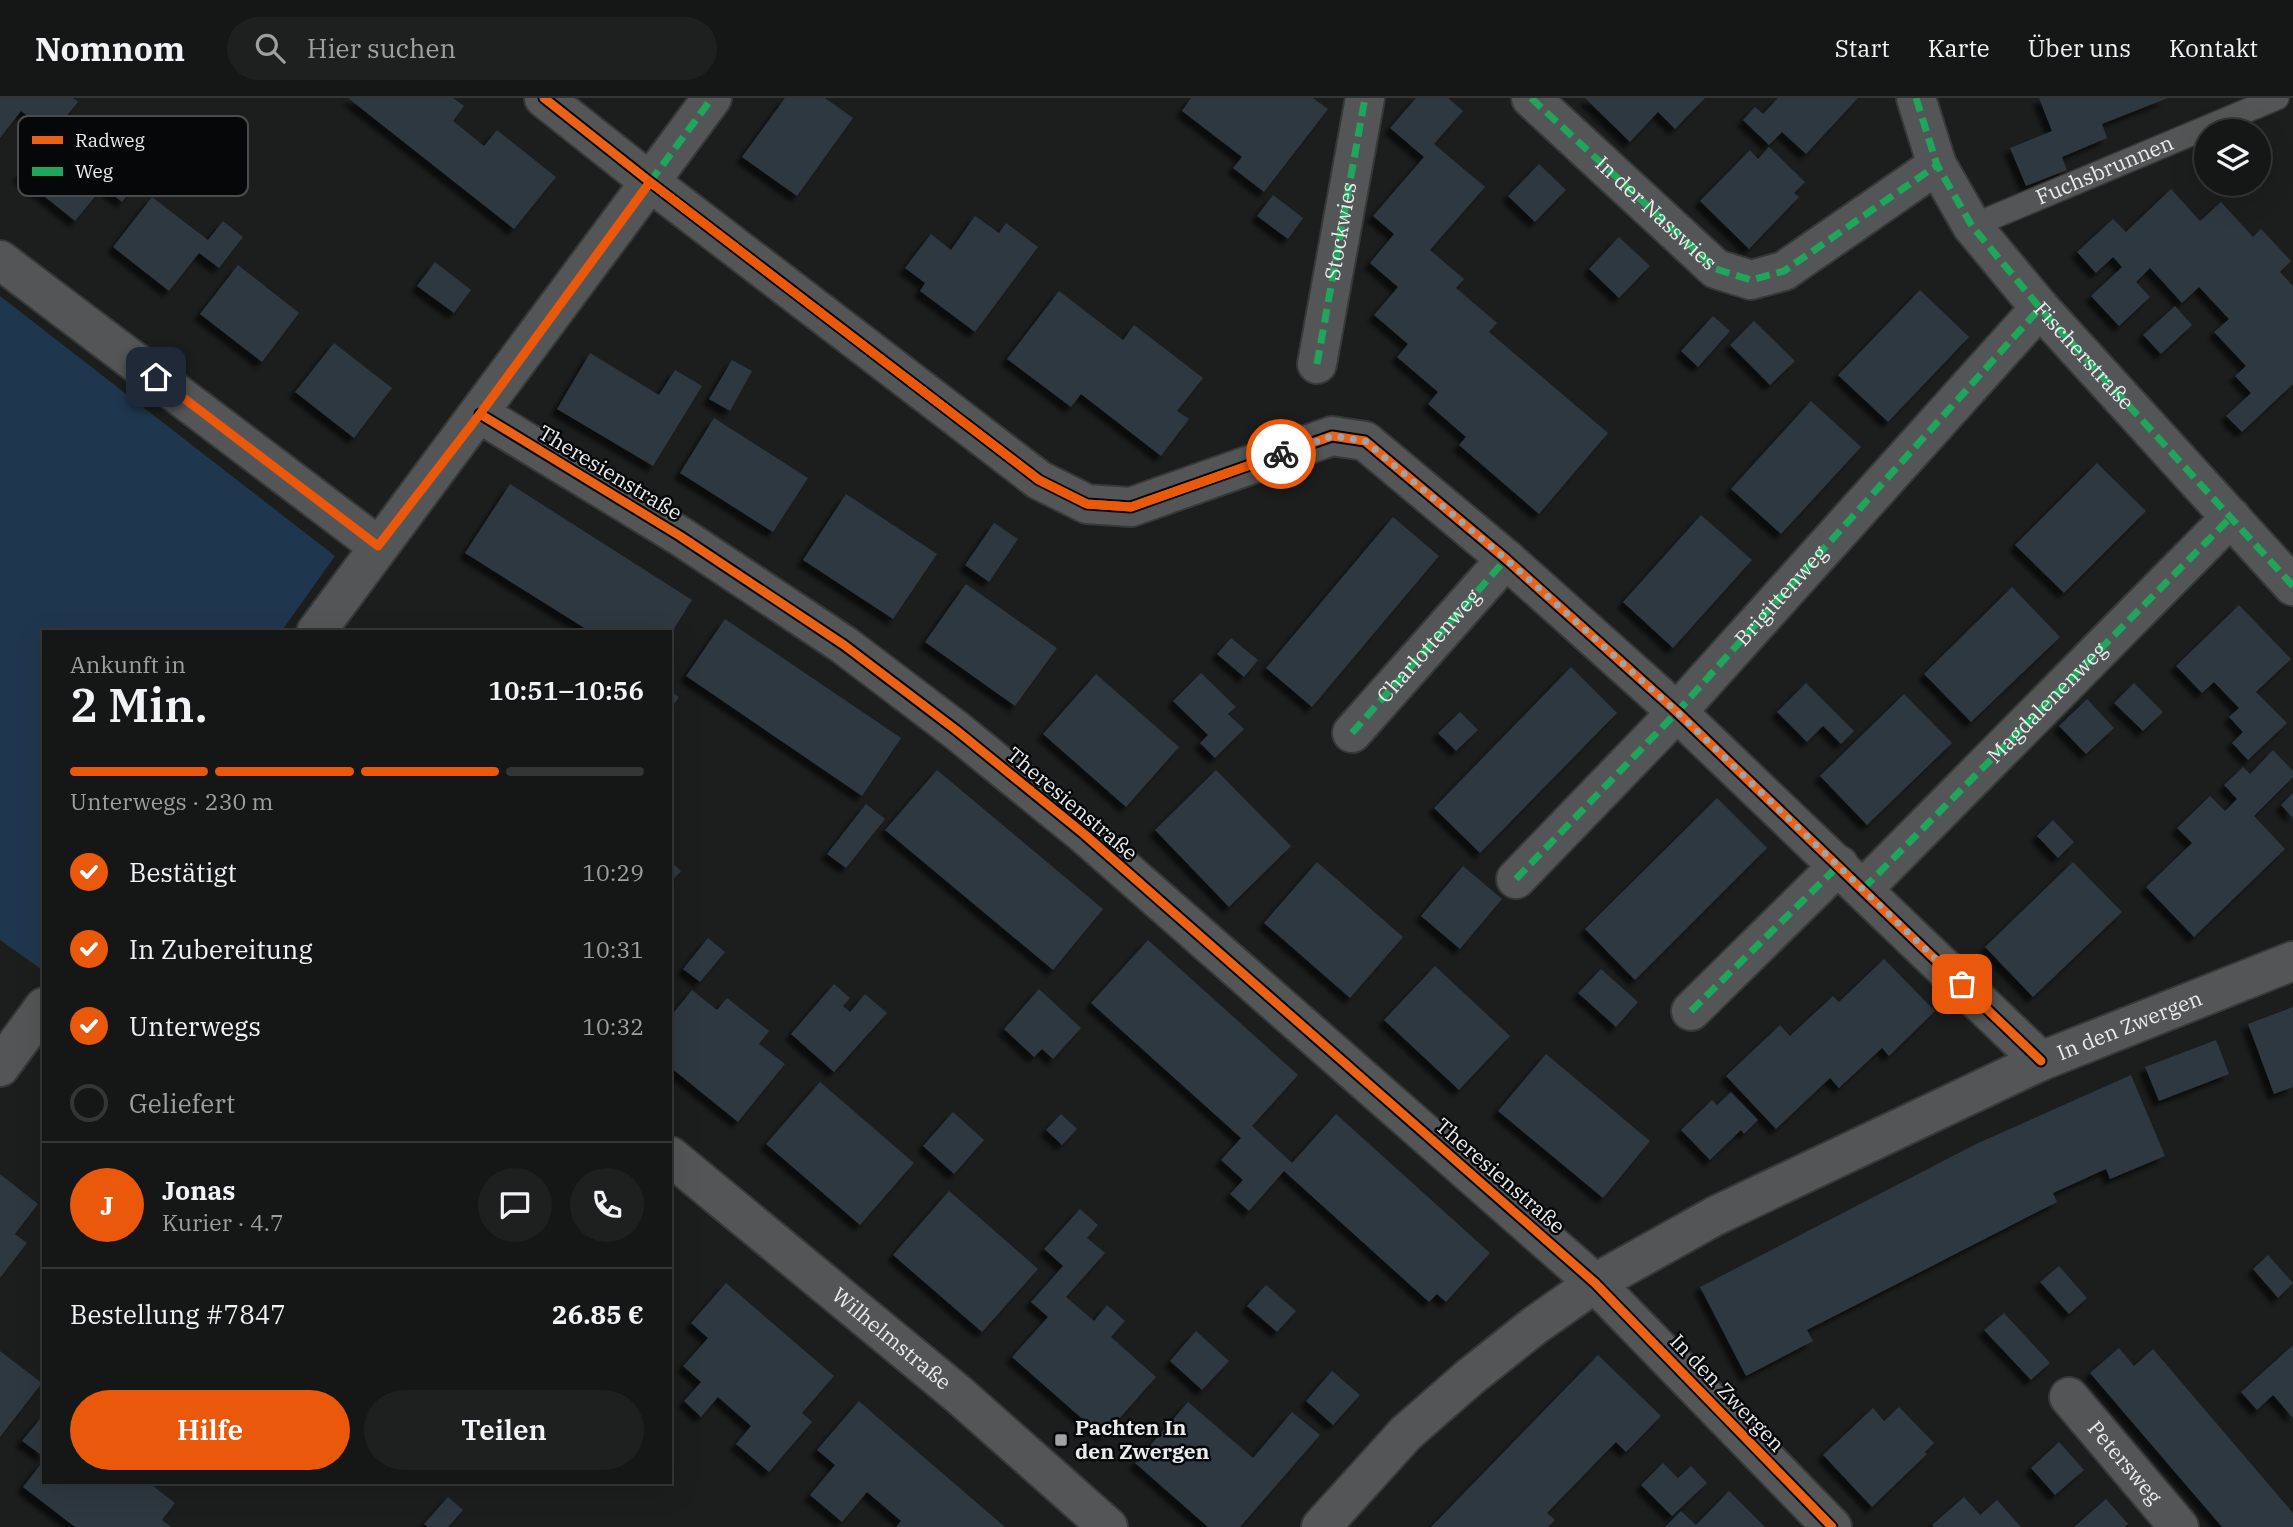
<!DOCTYPE html>
<html lang="de">
<meta charset="utf-8">
<style>
:root{--surface:#151616;--page:#1e1f1f;--text:#f1f3f6;--muted:#9d9fa1;--line:#343535;--accent:#ea580c}
body{margin:0;font-family:"IBM Plex Serif",serif;background:var(--page);color:var(--text);height:100vh;display:flex;flex-direction:column;font-size:26px;white-space:nowrap}
*{box-sizing:border-box;margin:0}
p{font-size:23px;color:var(--muted)}
.icon{flex:none;width:38px;height:38px;fill:none;stroke:currentColor;stroke-width:2;stroke-linecap:round;stroke-linejoin:round}
.map{position:relative;flex:1;overflow:hidden}
.panel{position:absolute;left:42px;top:532px;width:630px;height:854px;display:flex;flex-direction:column;background:var(--surface);border-radius:0px;box-shadow:0 7px 28px #0002,0 0 0 2px var(--line)}
.panel>*{flex:none}
.tools{position:absolute;left:2194px;top:21px;display:grid;gap:14px}
.tools a{display:grid;place-items:center;width:77px;height:77px;border-radius:50%;background:var(--surface);box-shadow:0 7px 28px #0002,0 0 0 2px var(--line);font-size:35px}
.pin{position:absolute;display:grid;place-items:center;width:60px;height:60px;color:#fff;margin:-30px;border-radius:14px;box-shadow:0 4px 10px #0006}
.courier{position:absolute;display:grid;place-items:center;width:70px;height:70px;margin:-35px;border:5px solid #ea580c;border-radius:50%;background:#fff;color:#222;box-shadow:0 2px 9px #0007}
.summary em{font-style:normal;font-weight:600}
.summary div{display:flex;flex-direction:column-reverse}
.summary{display:flex;align-items:center;justify-content:space-between;height:119px;padding:0 28px}
h1{font-size:46px;font-weight:600;line-height:52px}
.bar{display:grid;grid-template-columns:repeat(4,1fr);gap:10px 7px;align-content:center;height:84px;padding:0 28px}
.bar i{height:9px;border-radius:5px;background:var(--line)}
.bar .on{background:var(--accent)}
.bar p{grid-column:span 4}
.line{display:flex;align-items:center;gap:18px;padding:0 28px;border-top:2px solid var(--line)}
.line div{flex:1}
.round{display:grid;place-items:center;flex:none;width:74px;height:74px;border-radius:37px;background:var(--page)}
ol{padding:0 28px;list-style:none}
li{display:flex;align-items:center;gap:21px;height:77px}
li p{margin-inline-start:auto}
li .icon{padding:7px;border-radius:50%;background:var(--accent);color:#fff;stroke-width:4}
li:last-child{color:var(--muted)}
li i{width:38px;height:38px;border:4px solid var(--line);border-radius:50%}
.button{display:flex;gap:14px;margin-top:auto;padding:14px 28px}
.button a{flex:1;height:80px;border-radius:42px;background:var(--accent);color:#fff;font-size:28px;font-weight:600;line-height:80px;text-align:center}
.button a+a{background:var(--page);color:var(--text)}
header{display:flex;align-items:center;gap:42px;box-sizing:border-box;height:98px;padding:0 35px;background:var(--surface);border-bottom:2px solid var(--line)}
header strong{font-size:33px}
nav{display:flex;gap:38px;margin-inline-start:auto;font-size:24px}
.search{width:490px;height:63px;background:var(--page);display:flex;align-items:center;gap:18px;box-sizing:border-box;padding:0 24px;border-radius:38px;color:var(--muted);font-size:26px}
.map>svg:first-child{display:block}
</style>
<header>
<strong>Nomnom</strong>
<div class="search"><svg class="icon" aria-label="search" viewBox="0 0 24 24"><circle cx="10" cy="10" r="6"/><path d="M15 15l6 6"/></svg>Hier suchen</div>
<nav><a>Start</a><a>Karte</a><a>Über uns</a><a>Kontakt</a></nav>
</header>
<div class="map">
<svg width="2293" height="1429" viewBox="0 0 2293 1429">
<defs>
<filter id="shadow"><feDropShadow dx="-6" dy="6" stdDeviation="2" flood-color="#0009"/></filter>
</defs>
<rect width="100%" height="100%" fill="#1c1d1d"/>
<!-- green -->
<polygon fill="#1f374e" points="0,198 335,458 281,534 44,534 44,867 41,871 0,842"/>
<!-- building -->
<g fill="#2e3840" filter="url(#shadow)">
<polygon points="0,0 73,0 78,4 60,26 117,71 134,51 153,65 122,104 103,89 75,123 19,78 51,37 21,13 0,40"/>
<polygon points="348,0 453,0 464,8 453,23 484,48 497,32 556,79 514,131"/>
<polygon points="785,0 825,0 853,20 797,98 742,59"/>
<polygon points="1191,0 1313,0 1328,11 1264,94 1233,70 1242,59 1182,13"/>
<polygon points="1416,0 1448,0 1463,13 1434,46 1485,89 1430,152 1464,181 1456,190 1497,225 1489,234 1608,335 1539,416 1459,347 1466,339 1428,306 1438,294 1397,259 1408,246 1374,217 1398,189 1370,165 1394,136 1373,118 1424,59 1390,30"/>
<polygon points="1585,0 1705,0 1675,31 1658,14 1630,44"/>
<polygon points="1778,0 1858,0 1806,56 1782,34 1769,47 1743,22 1755,9 1763,16"/>
<polygon points="2039,0 2168,0 2102,26 2107,40 2062,59 2067,72 2026,88 2010,50 2052,33"/>
<polygon points="1769,49 1805,84 1794,95 1799,99 1749,151 1700,103 1750,52 1758,61"/>
<polygon points="1539,66 1566,92 1535,124 1508,98"/>
<polygon points="2171,91 2200,123 2221,104 2253,139 2261,131 2291,163 2280,174 2293,188 2293,286 2242,334 2226,318 2251,295 2235,278 2246,268 2214,234 2229,221 2199,189 2182,205 2150,170 2136,184 2150,199 2119,228 2091,198 2122,169 2113,159 2096,175 2077,154 2113,121 2126,134"/>
<polygon points="1273,97 1303,120 1288,141 1257,118"/>
<polygon points="152,99 208,142 223,123 243,139 219,170 199,155 169,193 113,149"/>
<polygon points="975,118 999,135 1006,125 1038,149 975,234 920,193 925,185 905,170 931,136 951,152"/>
<polygon points="1619,139 1650,168 1619,200 1589,171"/>
<polygon points="435,164 471,192 454,215 417,188"/>
<polygon points="238,167 299,215 262,264 200,216"/>
<polygon points="1920,192 1969,239 1888,324 1838,277"/>
<polygon points="1059,193 1123,242 1134,227 1203,280 1177,313 1189,321 1161,358 1081,296 1071,309 1007,261"/>
<polygon points="2175,208 2192,227 2161,256 2143,237"/>
<polygon points="1713,218 1730,233 1698,269 1681,253"/>
<polygon points="1754,223 1795,263 1770,287 1730,247"/>
<polygon points="334,245 392,290 354,340 295,294"/>
<polygon points="590,255 659,297 675,272 702,288 653,368 557,311"/>
<polygon points="732,262 752,273 730,313 709,301"/>
<polygon points="1811,303 1861,349 1781,436 1731,391"/>
<polygon points="714,320 808,380 773,434 680,375"/>
<polygon points="2097,365 2146,413 2064,495 2015,447"/>
<polygon points="510,386 692,502 670,537 670,534 584,534 586,531 465,455"/>
<polygon points="846,396 937,456 893,521 803,462"/>
<polygon points="1701,417 1752,462 1673,550 1623,504"/>
<polygon points="1393,419 1439,458 1312,609 1266,570"/>
<polygon points="994,425 1018,441 989,484 965,467"/>
<polygon points="966,486 1057,550 1015,608 925,544"/>
<polygon points="2012,489 2060,539 1971,624 1924,576"/>
<polygon points="2239,507 2291,561 2256,594 2287,625 2248,662 2232,645 2243,634 2229,619 2239,610 2214,584 2202,595 2176,568"/>
<polygon points="725,521 901,640 862,698 686,578"/>
<polygon points="1231,540 1258,562 1244,579 1217,556"/>
<polygon points="1571,569 1617,615 1480,755 1434,710"/>
<polygon points="1201,575 1236,609 1228,616 1244,631 1215,660 1200,645 1208,637 1173,603"/>
<polygon points="1096,576 1179,649 1126,709 1043,636"/>
<polygon points="1806,585 1854,633 1841,646 1823,628 1807,644 1777,614"/>
<polygon points="2134,585 2163,614 2143,633 2114,605"/>
<polygon points="670,593 679,599 670,612"/>
<polygon points="1904,596 1952,645 1867,727 1820,678"/>
<polygon points="2087,601 2114,630 2086,656 2059,628"/>
<polygon points="1460,614 1478,632 1456,653 1438,635"/>
<polygon points="2273,652 2293,673 2293,679 2254,718 2285,751 2194,839 2146,789 2192,745 2177,730 2210,698 2225,713 2237,701 2224,687 2243,669 2250,676"/>
<polygon points="937,672 1103,811 1053,872 885,732"/>
<polygon points="1216,672 1291,748 1229,809 1155,732"/>
<polygon points="2293,695 2293,720 2281,707"/>
<polygon points="1717,700 1767,750 1635,882 1585,831"/>
<polygon points="866,706 885,721 846,770 827,756"/>
<polygon points="2053,722 2074,744 2058,760 2037,738"/>
<polygon points="670,763 681,773 670,785"/>
<polygon points="1317,764 1403,839 1350,900 1264,825"/>
<polygon points="2073,764 2122,814 2033,899 1985,849"/>
<polygon points="1463,768 1502,801 1460,851 1421,818"/>
<polygon points="708,840 725,854 700,884 683,871"/>
<polygon points="1148,842 1298,977 1252,1028 1292,1065 1336,1016 1490,1155 1446,1204 1437,1196 1429,1204 1284,1073 1249,1113 1230,1096 1243,1082 1221,1062 1241,1040 1091,905"/>
<polygon points="1884,861 1935,913 1889,958 1882,950 1839,990 1830,980 1776,1031 1726,978 1780,927 1790,938 1833,898 1839,904"/>
<polygon points="1435,868 1510,938 1459,992 1384,922"/>
<polygon points="1601,871 1638,904 1616,929 1578,895"/>
<polygon points="834,886 850,900 843,908 850,914 865,896 887,915 834,974 791,936"/>
<polygon points="1039,891 1081,930 1053,961 1042,951 1034,959 1004,931"/>
<polygon points="692,892 717,912 727,900 769,933 759,946 785,966 738,1024 670,969 670,919"/>
<polygon points="2293,909 2293,989 2274,996 2248,926"/>
<polygon points="2216,942 2229,976 2159,1003 2145,969"/>
<polygon points="1546,956 1650,1043 1603,1100 1498,1013"/>
<polygon points="2131,977 2165,1058 2110,1081 2106,1071 2053,1095 2057,1104 1807,1232 1813,1243 1746,1278 1700,1189 1976,1046"/>
<polygon points="820,984 914,1065 860,1127 766,1046"/>
<polygon points="1731,994 1758,1022 1744,1036 1741,1032 1710,1062 1681,1032 1712,1002 1717,1007"/>
<polygon points="953,1014 984,1042 954,1076 923,1048"/>
<polygon points="1061,1016 1077,1031 1062,1047 1046,1032"/>
<polygon points="0,1076 38,1106 15,1136 27,1145 0,1180"/>
<polygon points="949,1093 1038,1171 982,1234 893,1157"/>
<polygon points="1080,1111 1098,1127 1087,1140 1105,1155 1066,1199 1094,1223 1107,1207 1125,1223 1111,1239 1156,1279 1103,1339 1012,1259 1048,1219 1031,1204 1063,1168 1044,1151"/>
<polygon points="2268,1157 2293,1185 2278,1200 2253,1171"/>
<polygon points="2059,1168 2087,1200 2069,1216 2040,1184"/>
<polygon points="726,1185 834,1278 802,1315 812,1324 769,1374 736,1346 751,1328 718,1299 701,1319 684,1303 701,1284 683,1268 708,1240 691,1225"/>
<polygon points="1266,1187 1296,1213 1277,1234 1247,1208"/>
<polygon points="2004,1215 2050,1265 2031,1282 1984,1232"/>
<polygon points="1196,1233 1229,1263 1202,1292 1170,1263"/>
<polygon points="2293,1247 2293,1320 2273,1297 2257,1312 2241,1294"/>
<polygon points="2119,1250 2134,1268 2153,1251 2293,1415 2293,1429 2222,1429 2090,1275"/>
<polygon points="0,1253 42,1285 0,1339"/>
<polygon points="1598,1257 1661,1318 1626,1354 1616,1344 1547,1415 1555,1422 1548,1429 1431,1429"/>
<polygon points="1332,1273 1360,1297 1333,1327 1306,1303"/>
<polygon points="859,1303 877,1319 1005,1429 896,1429 901,1423 867,1394 842,1424 810,1397 835,1367 817,1352"/>
<polygon points="1188,1304 1253,1360 1292,1314 1320,1337 1240,1429 1208,1429 1135,1365"/>
<polygon points="1899,1309 1934,1345 1925,1354 1927,1356 1872,1409 1823,1357 1873,1310 1884,1323"/>
<polygon points="44,1316 44,1359 22,1343"/>
<polygon points="2059,1344 2084,1372 2055,1397 2031,1370"/>
<polygon points="44,1362 44,1384 148,1384 175,1405 162,1422 171,1429 75,1429 23,1389"/>
<polygon points="1663,1365 1678,1380 1691,1368 1707,1385 1672,1418 1641,1387"/>
<polygon points="1729,1393 1765,1429 1665,1429 1681,1413 1696,1427"/>
<polygon points="448,1399 463,1412 448,1429 428,1429 424,1426"/>
<polygon points="1964,1399 1980,1417 1997,1402 2021,1429 1934,1429 1932,1427"/>
<polygon points="2106,1401 2128,1426 2124,1429 2074,1429"/>
</g>
<g fill="none" stroke-linecap="round" stroke-linejoin="round">
<!-- lane casing -->
<g stroke="#373838" stroke-width="26">
<g id="lane">
<path id="s1" d="M1972,128l305,-128"/>
</g>
</g>
<!-- street casing -->
<g stroke="#373838" stroke-width="42">
<g id="street">
<polyline points="544,0 650,84 1039,382 1087,406 1131,409 1332,338 1365,343 1506,461 1677,614 2041,963"/>
<polyline points="1531,0 1716,171 1751,182 1784,173 1937,67"/>
<polyline points="1916,0 1937,67 1972,128 2040,210 2293,488"/>
<polyline points="0,162 378,448"/>
<path id="s2" d="M1317,266l48,-266"/>
<polyline points="480,316 680,438 844,547 956,632 1084,736 1595,1185 1832,1429"/>
<polyline points="316,534 712,0"/>
<path id="s3" d="M1352,635l154,-174"/>
<polyline points="1516,781 1677,614 2040,210"/>
<path id="s4" d="M1863,791l368,-372"/>
<polyline points="1691,913 1839,767"/>
<polyline points="0,969 44,909"/>
<path id="s5" d="M670,1058l288,238 150,133"/>
<path id="s6" d="M2069,1299l110,130"/>
<path id="s7" d="M1321,1429l85,-94 64,-56 64,-51 61,-43 120,-67 326,-155 252,-100"/>
</g>
</g>
<!-- lane -->
<use href="#lane" stroke="#545556" stroke-width="23"/>
<!-- street -->
<use href="#street" stroke="#545556" stroke-width="38"/>
<!-- quiet -->
<g stroke="#20a55d" stroke-width="7" stroke-dasharray="14 7" stroke-linecap="butt">
<path id="s8" d="M1531,0l185,171 35,11 33,-9 153,-106"/>
<path id="s9" d="M1916,0l21,67 35,61 68,82 253,278"/>
<polyline points="650,84 712,0"/>
<polyline points="1317,266 1365,0"/>
<polyline points="1352,635 1506,461"/>
<path id="s10" d="M1516,781l161,-167 363,-404"/>
<polyline points="1863,791 2231,419"/>
<polyline points="1691,913 1839,767"/>
</g>
<!-- cycleway casing -->
<g stroke="#060708" stroke-width="13">
<g id="cycleway">
<polyline points="544,0 650,84 1039,382 1087,406 1131,409 1332,338 1365,343 1506,461 1677,614 2041,963"/>
<polyline points="480,316 680,438 844,547 956,632 1084,736 1595,1185 1832,1429"/>
</g>
</g>
<!-- cycleway -->
<use href="#cycleway" stroke="#ea6118" stroke-width="9"/>
</g>
<g fill="none" stroke-linecap="round" stroke-linejoin="round">
<!-- done -->
<polyline stroke="#a2a3a4" stroke-width="7" stroke-dasharray="0 12.6" points="1281,356 1332,338 1365,343 1506,461 1677,614 1962,886"/>
<!-- route -->
<polyline stroke="#ea580c" stroke-width="9" points="156,279 378,448 480,316 650,84 1039,382 1087,406 1131,409 1281,356"/>
</g>
<!-- markers -->
<rect fill="#a2a3a4" stroke="#060708" stroke-width="2.5" x="1054" y="1335" width="14" height="14" rx="3.5"/>
<g text-anchor="middle" stroke-width="5" stroke-linejoin="round" paint-order="stroke">
<!-- street labels -->
<g font-size="21" fill="#eaebec" stroke="#060708">
<text dy="7" stroke="none"><textPath href="#s1" startOffset="144">Fuchsbrunnen</textPath></text>
<text dy="7" stroke="none"><textPath href="#s8" startOffset="170">In der Nasswies</textPath></text>
<text dy="7" stroke="none"><textPath href="#s2" startOffset="135">Stockwies</textPath></text>
<text dy="7" stroke="none"><textPath href="#s9" startOffset="312">Fischerstraße</textPath></text>
<text transform="translate(610 375) rotate(31)" y="7">Theresienstraße</text>
<text dy="7" stroke="none"><textPath href="#s10" startOffset="388">Brigittenweg</textPath></text>
<text dy="7" stroke="none"><textPath href="#s3" startOffset="116">Charlottenweg</textPath></text>
<text dy="7" stroke="none"><textPath href="#s4" startOffset="262">Magdalenenweg</textPath></text>
<text transform="translate(1072 706) rotate(40)" y="7">Theresienstraße</text>
<text dy="7" stroke="none"><textPath href="#s7" startOffset="962">In den Zwergen</textPath></text>
<text transform="translate(1500 1078) rotate(41)" y="7">Theresienstraße</text>
<text dy="7" stroke="none"><textPath href="#s5" startOffset="287">Wilhelmstraße</textPath></text>
<text transform="translate(1727 1295) rotate(46)" y="7">In den Zwergen</text>
<text dy="7" stroke="none"><textPath href="#s6" startOffset="86">Petersweg</textPath></text>
</g>
<!-- poi labels -->
<g font-size="21" font-weight="bold" fill="#eaebec" stroke="#060708" text-anchor="start">
<text x="1075" y="1337">Pachten In<tspan x="1075" dy="24">den Zwergen</tspan></text>
</g>
</g>
<!-- legend -->
<rect x="18" y="18" width="230" height="80" rx="10" fill="#060708" stroke="#4a4b4c" stroke-width="2"/>
<rect x="32" y="38" width="31" height="8" fill="#ea6118"/>
<rect x="32" y="69" width="31" height="9" fill="#20a55d"/>
<g font-size="19" fill="#eaebec">
<text x="75" y="49">Radweg</text>
<text x="75" y="80">Weg</text>
</g>
</svg>
<div class="tools">
<a><svg class="icon" aria-label="layers" viewBox="0 0 24 24"><path d="M12 4l9 5-9 5-9-5zM3 14l9 5 9-5"/></svg></a>
</div>
<div class="pin" style="left:1962px;top:886px;background:#ea580c"><svg class="icon" aria-label="bag" viewBox="0 0 24 24"><path d="M5 8h14l-1 12H6zM9 8a3 3 0 0 1 6 0"/></svg></div>
<div class="pin" style="left:156px;top:279px;background:#1f2937"><svg class="icon" aria-label="home" viewBox="0 0 24 24"><path d="M3 11l9-7 9 7M6 9v11h12V9"/></svg></div>
<div class="courier" style="left:1281px;top:356px"><svg class="icon" aria-label="bike" viewBox="0 0 24 24"><circle cx="6" cy="16" r="4"/><circle cx="18" cy="16" r="4"/><path d="M6 16l4-8h5l3 8M10 8l3 8H6M13 5h3"/></svg></div>
<section class="panel">
<div class="summary"><div><h1>2 Min.</h1><p>Ankunft in</p></div><em>10:51–10:56</em></div>
<div class="bar"><i class="on"></i><i class="on"></i><i class="on"></i><i></i><p>Unterwegs · 230 m</p></div>
<ol>
<li><svg class="icon" aria-label="check" viewBox="0 0 24 24"><path d="M5 12l5 5 9-10"/></svg>Bestätigt<p>10:29</p></li>
<li><svg class="icon" aria-label="check" viewBox="0 0 24 24"><path d="M5 12l5 5 9-10"/></svg>In Zubereitung<p>10:31</p></li>
<li><svg class="icon" aria-label="check" viewBox="0 0 24 24"><path d="M5 12l5 5 9-10"/></svg>Unterwegs<p>10:32</p></li>
<li><i></i>Geliefert</li>
</ol>
<div class="line" style="height:126px"><b class="round" style="background:var(--accent);color:#fff">J</b><div><b>Jonas</b><p>Kurier · 4.7</p></div><a class="round"><svg class="icon" aria-label="chat" viewBox="0 0 24 24"><path d="M4 5h16v11H9l-5 4z"/></svg></a><a class="round"><svg class="icon" aria-label="phone" viewBox="0 0 24 24"><path d="M5 4h4l2 5-3 2q2 4 5 5l2-3 5 2v4C11 20 4 13 5 4z"/></svg></a></div>
<div class="line" style="height:91px"><div>Bestellung #7847</div><b>26.85 €</b></div>
<div class="button"><a>Hilfe</a><a>Teilen</a></div>
</section>
</div>
